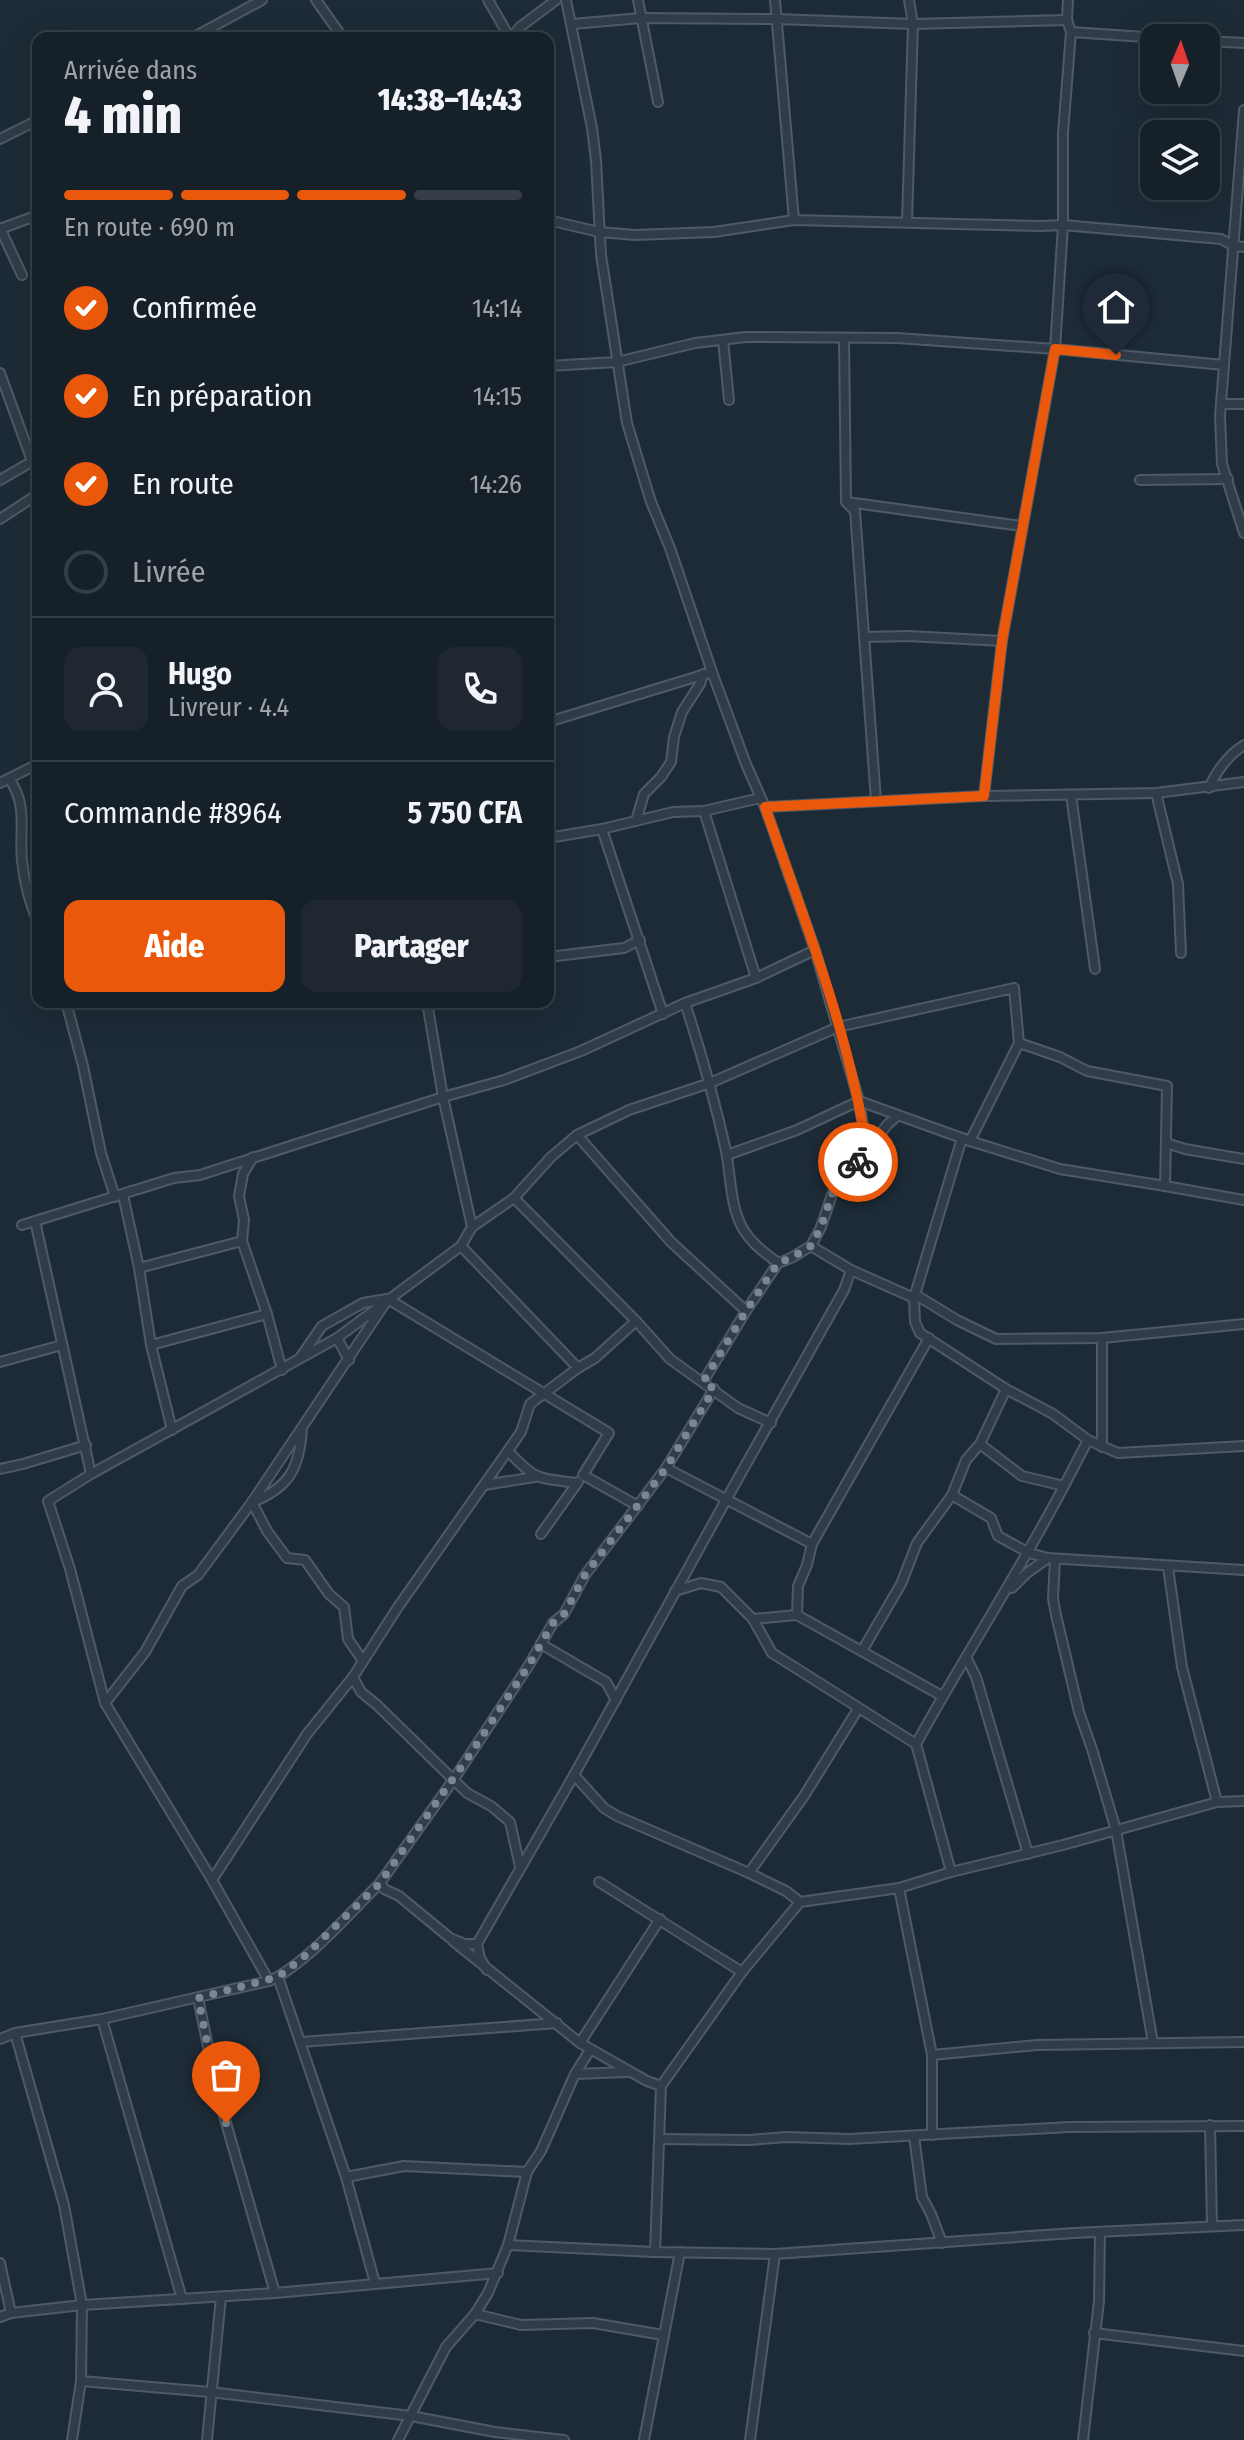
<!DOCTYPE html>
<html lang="fr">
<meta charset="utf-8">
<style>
:root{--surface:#162029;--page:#1f2831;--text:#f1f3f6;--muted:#9ea3a8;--line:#353e46;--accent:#ea580c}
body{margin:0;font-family:"Fira Sans Condensed",sans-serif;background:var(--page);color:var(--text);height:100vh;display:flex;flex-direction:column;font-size:30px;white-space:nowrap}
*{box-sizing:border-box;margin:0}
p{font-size:26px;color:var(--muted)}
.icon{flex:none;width:44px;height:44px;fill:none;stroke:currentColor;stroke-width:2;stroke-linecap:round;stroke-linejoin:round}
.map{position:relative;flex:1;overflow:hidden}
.details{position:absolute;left:32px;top:32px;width:522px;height:976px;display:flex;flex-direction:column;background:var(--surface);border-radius:16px;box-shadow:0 8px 32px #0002,0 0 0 2px var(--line)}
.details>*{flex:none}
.needle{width:52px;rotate:2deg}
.tools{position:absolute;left:1140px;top:24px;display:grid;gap:16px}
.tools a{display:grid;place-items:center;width:80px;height:80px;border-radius:16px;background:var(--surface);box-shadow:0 8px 32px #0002,0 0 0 2px var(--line);font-size:40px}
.pin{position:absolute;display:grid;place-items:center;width:68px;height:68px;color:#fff;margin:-82px -34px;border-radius:50% 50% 50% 0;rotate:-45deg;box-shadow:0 0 8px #0007}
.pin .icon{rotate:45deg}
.courier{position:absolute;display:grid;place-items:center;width:80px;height:80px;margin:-40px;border:6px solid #ea580c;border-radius:50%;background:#fff;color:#222;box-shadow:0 2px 10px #0007}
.overview em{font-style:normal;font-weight:800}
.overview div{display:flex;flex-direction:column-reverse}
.overview{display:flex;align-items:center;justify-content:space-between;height:136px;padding:0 32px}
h1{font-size:52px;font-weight:800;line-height:60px}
.bar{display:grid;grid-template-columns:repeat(4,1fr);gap:12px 8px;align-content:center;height:96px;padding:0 32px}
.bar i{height:10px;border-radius:6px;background:var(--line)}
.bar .on{background:var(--accent)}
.bar p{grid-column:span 4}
.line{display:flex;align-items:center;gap:20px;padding:0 32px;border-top:2px solid var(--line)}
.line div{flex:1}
.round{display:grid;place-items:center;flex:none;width:84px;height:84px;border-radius:16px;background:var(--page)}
ol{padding:0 32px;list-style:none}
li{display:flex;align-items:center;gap:24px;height:88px}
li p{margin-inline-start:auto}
li .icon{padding:8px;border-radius:50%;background:var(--accent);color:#fff;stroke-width:4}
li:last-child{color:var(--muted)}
li i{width:44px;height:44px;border:4px solid var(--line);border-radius:50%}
.cta{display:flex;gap:16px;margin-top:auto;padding:16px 32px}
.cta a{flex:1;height:92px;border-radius:16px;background:var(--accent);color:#fff;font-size:32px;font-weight:800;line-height:92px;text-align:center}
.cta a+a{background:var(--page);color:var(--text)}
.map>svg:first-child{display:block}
</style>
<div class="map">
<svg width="1244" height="2440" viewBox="0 0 1244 2440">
<rect width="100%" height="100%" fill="#1d2b37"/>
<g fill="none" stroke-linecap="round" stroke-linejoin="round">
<!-- minor casing -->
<g stroke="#4e5a66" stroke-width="12">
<g id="minor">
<polyline points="316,0 343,38"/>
<polyline points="488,0 510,38"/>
<polyline points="566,0 592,128 596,160 601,255 627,423 651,502 670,548 712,672 746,764 765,807 815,950 859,1101 867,1152"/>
<polyline points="638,0 658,102"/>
<polyline points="775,0 794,220"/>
<polyline points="572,24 641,18 777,19 913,24 1067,20"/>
<polyline points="1071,32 1160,38"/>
<polyline points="192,38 262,0"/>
<polyline points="511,38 520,27 556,0"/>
<polyline points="1206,41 1244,43"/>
<polyline points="1244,110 1220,416 1222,464 1244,533"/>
<polyline points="0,139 38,120"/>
<polyline points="548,220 599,232 635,235 714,232 794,220 1041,226 1063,225 1221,239 1234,246 1244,247"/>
<polyline points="907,222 913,24 909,0"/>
<polyline points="0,228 22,275"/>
<polyline points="0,229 38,215"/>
<polyline points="844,339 846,502 855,511 876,801"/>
<polyline points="723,340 729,400"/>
<polyline points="548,366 617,362 695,343 746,337 897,338 1055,349 1224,365"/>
<polyline points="0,373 32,461"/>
<polyline points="1221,404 1244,404"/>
<polyline points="0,480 38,458"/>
<polyline points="1140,480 1228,479"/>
<polyline points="847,502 1021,526"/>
<polyline points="0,519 38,494"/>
<polyline points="865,637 908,636 1002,641"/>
<polyline points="548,722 712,672"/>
<path d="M10,780c18,26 9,51 12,81 2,20 8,43 16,62"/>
<polyline points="0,783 38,764"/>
<path d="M1209,788c8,-18 18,-32 35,-43"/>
<polyline points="1156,793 1178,884 1181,953"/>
<polyline points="1071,795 1095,969"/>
<polyline points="984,796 1002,641 1055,349 1063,225 1063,133 1071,32 1067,20 1068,0"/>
<polyline points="765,807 984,796 1156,793 1244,782"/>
<polyline points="704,811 756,978"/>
<polyline points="636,821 644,794 661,777 671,762 674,737 682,712 700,684 703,674"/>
<polyline points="602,829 663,1014"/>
<polyline points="548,838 602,829 673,812 704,811 760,798"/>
<polyline points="548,957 624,948 640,940"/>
<polyline points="66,1002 83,1066 101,1153 115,1197"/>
<polyline points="427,1002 443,1097 472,1227"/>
<path d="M685,1003c16,49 30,98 41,148 5,26 4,55 17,78 9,15 21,23 35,34"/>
<polyline points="577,1135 671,1242 746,1311"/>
<polyline points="962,1138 914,1298 915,1322 920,1333 1006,1389 1053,1414 1088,1440 1118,1453 1244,1446"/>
<polyline points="970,1141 1019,1043"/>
<polyline points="1166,1143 1185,1149 1244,1159"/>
<polyline points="727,1155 797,1130 859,1101 970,1141 1060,1169 1165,1186"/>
<polyline points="253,1157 243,1174 239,1196 244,1220 242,1241 267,1314 282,1370"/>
<polyline points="123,1195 139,1268 151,1345 172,1430"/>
<polyline points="514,1198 636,1321"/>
<polyline points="35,1221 91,1474"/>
<polyline points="22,1225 174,1178 200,1175 443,1097 504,1080 581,1051 685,1003 756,978 815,950"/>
<polyline points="461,1246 578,1368"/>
<polyline points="811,1246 851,1270 914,1298"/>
<polyline points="139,1268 242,1241"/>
<polyline points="916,1295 957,1320 996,1339 1102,1338 1244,1324"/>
<polyline points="337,1338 349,1360"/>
<polyline points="929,1338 812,1544 807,1565 798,1586 797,1615 942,1696"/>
<polyline points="1102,1338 1102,1447"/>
<polyline points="151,1345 267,1314"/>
<polyline points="300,1358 322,1326 363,1303 387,1299"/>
<polyline points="0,1362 62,1345"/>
<polyline points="703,1382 746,1311 778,1263 791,1258 811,1246 821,1227 835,1186 867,1152 887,1125 898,1115"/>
<path d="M302,1428c-2,38 -12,60 -50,74l15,29 20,27 18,2 24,34 15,13 4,32 15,22"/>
<polyline points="980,1444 1022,1476 1064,1486 1088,1440"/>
<path d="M508,1451c28,30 30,27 69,32"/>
<polyline points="666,1468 812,1544"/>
<polyline points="0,1469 23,1464 86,1445"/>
<polyline points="484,1485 535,1477"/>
<polyline points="952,1495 991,1518 998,1536 1029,1553 1048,1558 1244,1570"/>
<polyline points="541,1534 578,1482"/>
<polyline points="1055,1559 1053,1599 1056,1615 1079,1712 1092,1749 1116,1830 1153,2043"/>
<polyline points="1168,1567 1182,1667 1217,1802"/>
<polyline points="1012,1588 1027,1573 1048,1558"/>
<polyline points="675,1591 701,1583 721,1587 753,1619 772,1653 916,1744"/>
<polyline points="753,1619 797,1615"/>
<polyline points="541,1644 606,1682 616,1700"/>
<polyline points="862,1651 901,1584 917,1543 952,1495 966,1460 980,1444 1006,1389"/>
<polyline points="966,1657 976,1677 1028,1854"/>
<polyline points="353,1677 361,1692 377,1705 467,1793 491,1806 510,1822 520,1867"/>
<polyline points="105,1703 145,1652 182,1586 198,1575 252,1502 388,1299 609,1433 583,1475 638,1506"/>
<polyline points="574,1775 604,1808 617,1816 749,1873 786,1891 800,1902"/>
<path d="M951,1872l-35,-128c48,-87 102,-170 148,-258"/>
<polyline points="749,1873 804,1796 858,1709"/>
<polyline points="212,1880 307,1734 353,1677 398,1607 521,1432 530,1404 578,1368 595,1358 636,1321 670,1359 738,1408 771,1423"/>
<polyline points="599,1882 742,1972"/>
<polyline points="899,1888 932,2055 932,2135"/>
<polyline points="453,1941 580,2043 647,2081 661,2086"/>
<polyline points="477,1944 465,1944 450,1938 399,1896 384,1889 380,1883 454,1779 529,1665 553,1623 564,1614 585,1575 666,1468 714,1389"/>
<polyline points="487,1970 480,1958 477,1944 574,1775 726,1500 844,1290 851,1270"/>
<polyline points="278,1977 346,2177 375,2283"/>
<polyline points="269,1981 212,1880 105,1703 70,1569 48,1501 91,1474 337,1338 461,1246 472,1227 514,1198 551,1157 577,1135 629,1110 710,1083 838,1027 1014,988 1019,1043 1060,1057 1087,1071 1167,1086 1165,1186 1244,1200"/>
<polyline points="198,1998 218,2095 275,2293"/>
<polyline points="102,2019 182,2299"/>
<polyline points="15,2033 64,2205 82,2305 81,2381 72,2440"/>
<path d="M0,2039l15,-6 87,-14 167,-38c35,-15 82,-69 111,-98"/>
<polyline points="301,2042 557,2023"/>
<polyline points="580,2043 660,1919"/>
<polyline points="932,2055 1037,2045 1244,2042"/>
<polyline points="575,2074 627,2072"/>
<polyline points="1210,2125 1212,2226"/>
<polyline points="914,2136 922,2197 931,2214 942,2243"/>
<polyline points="660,2139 749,2140 786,2137 849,2139 1069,2127 1244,2126"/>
<polyline points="346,2177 404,2166 527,2172"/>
<polyline points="508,2245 655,2252 775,2254 1074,2233 1244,2225"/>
<polyline points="655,2252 661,2086 742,1972 800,1902 899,1888 951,1872 1063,1845 1217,1802 1244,1801"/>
<polyline points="0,2263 11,2313"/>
<polyline points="475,2314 521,2325 593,2323 663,2335"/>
<polyline points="0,2317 11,2313 82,2305 275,2293 498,2273"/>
<polyline points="1094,2333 1244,2351"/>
<polyline points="81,2381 210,2392 411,2416 495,2432 564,2440"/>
<polyline points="207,2440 221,2297"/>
<polyline points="398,2440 446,2347 475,2314 488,2293 508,2245 527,2172 541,2151 575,2074 590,2050"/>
<polyline points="644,2440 680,2252"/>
<polyline points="750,2440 775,2254"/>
<polyline points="1083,2440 1099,2301 1100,2232"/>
</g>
</g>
<!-- minor -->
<use href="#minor" stroke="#303c48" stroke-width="8"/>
</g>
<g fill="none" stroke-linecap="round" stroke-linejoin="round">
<!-- done -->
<polyline stroke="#798693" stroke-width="8" stroke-dasharray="0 14.4" points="226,2123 218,2095 198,1998 278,1977 306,1955 380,1883 469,1756 529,1665 553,1623 564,1614 585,1575 666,1468 714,1389 703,1382 746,1311 778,1263 791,1258 811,1246 821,1227 835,1186 858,1162"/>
<!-- route -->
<path stroke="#ea580c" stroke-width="10" d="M858,1162l9,-10c-17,-118 -63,-233 -102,-345l219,-11 18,-155 53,-292 61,6"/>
</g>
</svg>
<div class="tools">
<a><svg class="needle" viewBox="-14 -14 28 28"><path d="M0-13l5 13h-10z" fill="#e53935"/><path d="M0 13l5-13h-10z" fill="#9ea3a8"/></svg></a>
<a><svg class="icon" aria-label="layers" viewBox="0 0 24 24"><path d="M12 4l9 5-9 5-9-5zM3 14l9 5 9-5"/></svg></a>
</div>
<div class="pin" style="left:226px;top:2123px;background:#ea580c"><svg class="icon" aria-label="bag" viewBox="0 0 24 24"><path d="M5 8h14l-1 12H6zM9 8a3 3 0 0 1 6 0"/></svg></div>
<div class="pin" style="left:1116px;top:355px;background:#1f2937"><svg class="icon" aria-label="home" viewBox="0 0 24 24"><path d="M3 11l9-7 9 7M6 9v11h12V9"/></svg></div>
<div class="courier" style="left:858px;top:1162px"><svg class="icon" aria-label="bike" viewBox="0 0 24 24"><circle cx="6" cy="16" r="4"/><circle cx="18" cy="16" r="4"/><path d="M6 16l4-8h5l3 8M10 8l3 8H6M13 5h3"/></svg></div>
<section class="details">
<div class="overview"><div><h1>4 min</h1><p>Arrivée dans</p></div><em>14:38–14:43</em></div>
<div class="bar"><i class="on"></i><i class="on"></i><i class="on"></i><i></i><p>En route · 690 m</p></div>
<ol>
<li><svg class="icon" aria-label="check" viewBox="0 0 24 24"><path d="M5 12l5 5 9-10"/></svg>Confirmée<p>14:14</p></li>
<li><svg class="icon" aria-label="check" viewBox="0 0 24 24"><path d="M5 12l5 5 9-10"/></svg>En préparation<p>14:15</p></li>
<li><svg class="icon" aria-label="check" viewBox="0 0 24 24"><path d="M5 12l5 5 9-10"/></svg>En route<p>14:26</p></li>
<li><i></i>Livrée</li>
</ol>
<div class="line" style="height:144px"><a class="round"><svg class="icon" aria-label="person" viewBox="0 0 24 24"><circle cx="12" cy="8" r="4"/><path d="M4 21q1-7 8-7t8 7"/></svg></a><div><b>Hugo</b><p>Livreur · 4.4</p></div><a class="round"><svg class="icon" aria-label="phone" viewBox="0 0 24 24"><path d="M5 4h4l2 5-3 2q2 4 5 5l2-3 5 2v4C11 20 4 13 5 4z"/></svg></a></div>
<div class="line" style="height:104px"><div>Commande #8964</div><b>5 750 CFA</b></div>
<div class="cta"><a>Aide</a><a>Partager</a></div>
</section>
</div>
